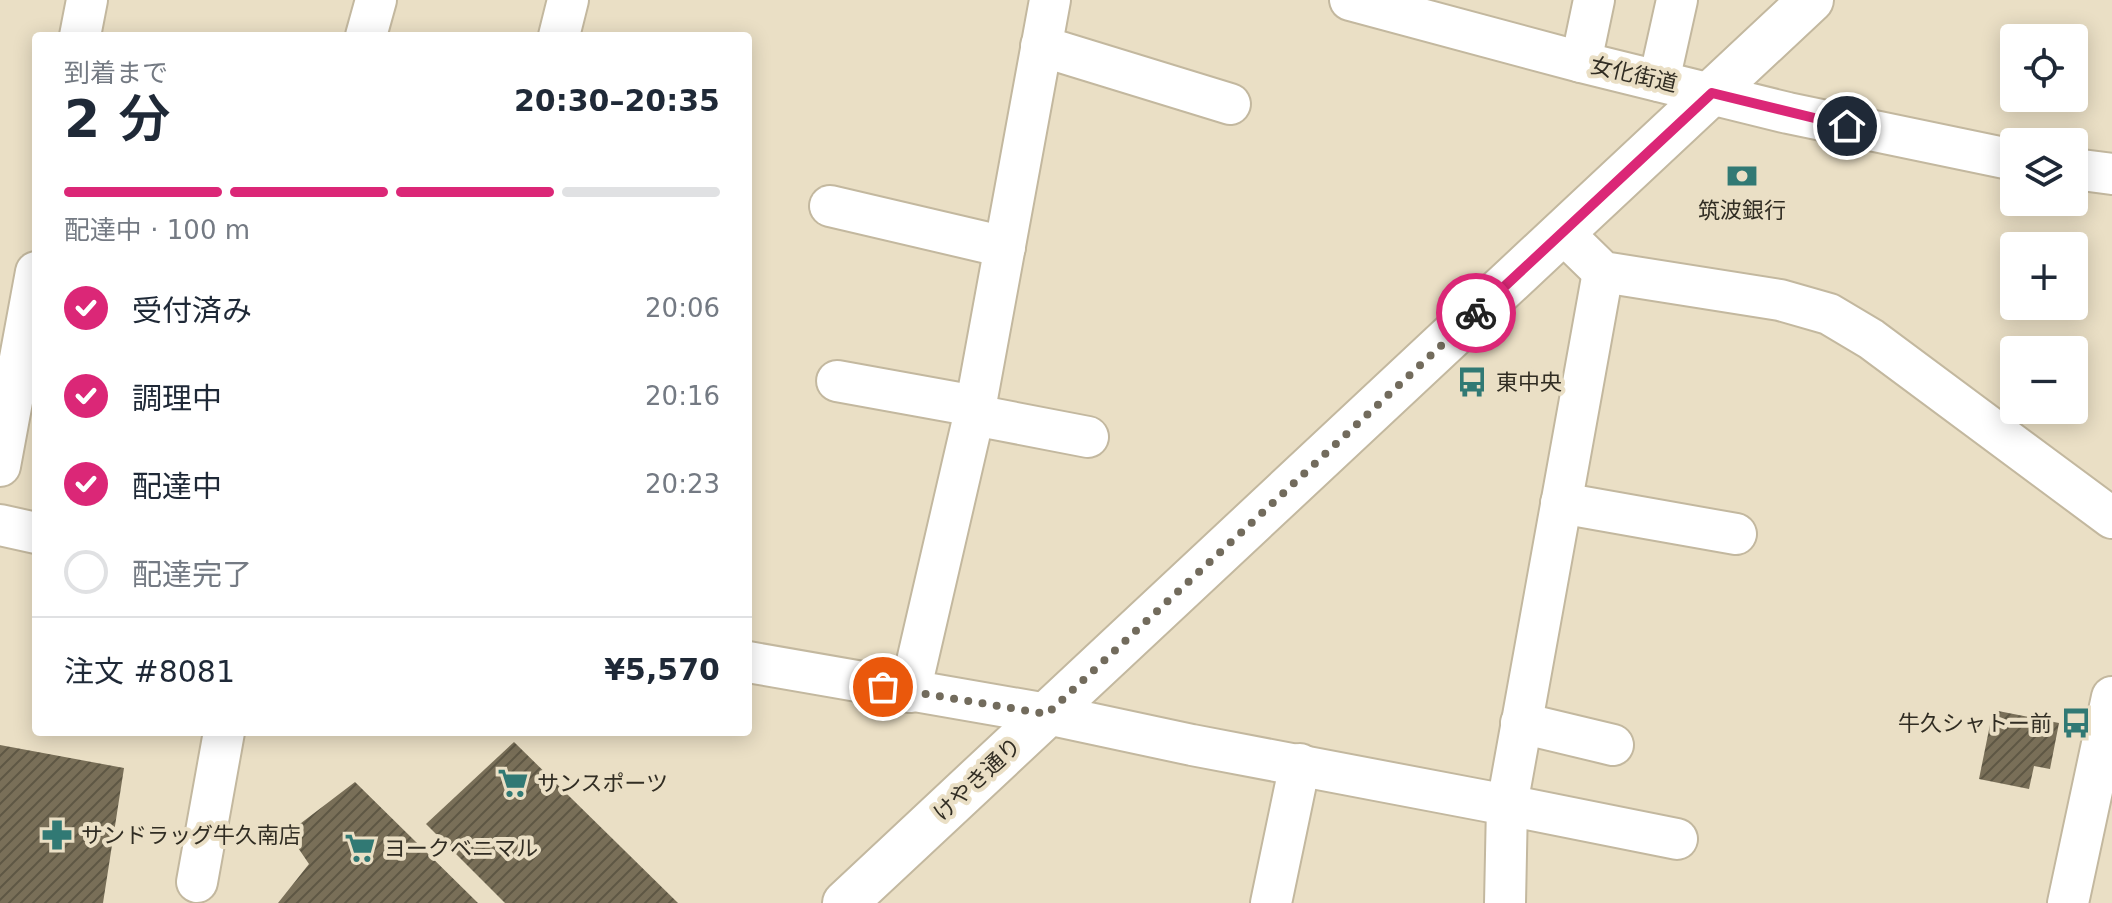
<!DOCTYPE html>
<html lang="ja">
<meta charset="utf-8">
<style>
:root{--surface:#fff;--page:#f2f2f3;--text:#1f2937;--muted:#747a83;--line:#e0e1e3;--accent:#db2777}
body{margin:0;font-family:"DejaVu Sans","Noto Sans JP",sans-serif;background:var(--page);color:var(--text);height:100vh;display:flex;flex-direction:column;font-size:30px;white-space:nowrap}
*{box-sizing:border-box;margin:0}
p{font-size:26px;color:var(--muted)}
.icon{flex:none;width:44px;height:44px;fill:none;stroke:currentColor;stroke-width:2;stroke-linecap:round;stroke-linejoin:round}
.map{position:relative;flex:1;overflow:hidden}
.details{position:absolute;left:32px;top:32px;width:720px;height:704px;display:flex;flex-direction:column;background:var(--surface);border-radius:8px;box-shadow:0 4px 20px #0003}
.details>*{flex:none}
.fabs{position:absolute;left:2000px;top:24px;display:grid;gap:16px}
.fabs a{display:grid;place-items:center;width:88px;height:88px;border-radius:8px;background:var(--surface);box-shadow:0 4px 20px #0003;font-size:40px}
.pin{position:absolute;display:grid;place-items:center;width:68px;height:68px;color:#fff;margin:-34px;border:4px solid #fff;border-radius:50%;box-shadow:0 2px 8px #0007}
.courier{position:absolute;display:grid;place-items:center;width:80px;height:80px;margin:-40px;border:6px solid #db2777;border-radius:50%;background:#fff;color:#222;box-shadow:0 2px 10px #0007}
.summary em{font-style:normal;font-weight:600}
.summary div{display:flex;flex-direction:column-reverse}
.summary{display:flex;align-items:center;justify-content:space-between;height:136px;padding:0 32px}
h1{font-size:52px;font-weight:600;line-height:60px}
.bar{display:grid;grid-template-columns:repeat(4,1fr);gap:12px 8px;align-content:center;height:96px;padding:0 32px}
.bar i{height:10px;border-radius:6px;background:var(--line)}
.bar .active{background:var(--accent)}
.bar p{grid-column:span 4}
.line{display:flex;align-items:center;gap:20px;padding:0 32px;border-top:2px solid var(--line)}
.line div{flex:1}
ol{padding:0 32px;list-style:none}
li{display:flex;align-items:center;gap:24px;height:88px}
li p{margin-inline-start:auto}
li .icon{padding:8px;border-radius:50%;background:var(--accent);color:#fff;stroke-width:4}
li:last-child{color:var(--muted)}
li i{width:44px;height:44px;border:4px solid var(--line);border-radius:50%}
.map>svg:first-child{display:block}
</style>
<div class="map">
<svg width="2112" height="903" viewBox="0 0 2112 903">
<defs>
<pattern id="building-hatch" width="6" height="6" patternUnits="userSpaceOnUse" patternTransform="scale(2)"><rect width="6" height="6" fill="#796f58"/><path d="M-1 1l2-2M0 6l6-6M5 7l2-2" fill="none" stroke="#5e5744"/></pattern>
</defs>
<rect width="100%" height="100%" fill="#eadfc5"/>
<!-- building -->
<g fill="url(#building-hatch)">
<polygon points="1993,710 2059,723 2050,769 2034,766 2029,789 1979,779"/>
<polygon points="514,742 678,903 505,903 426,824"/>
<polygon points="0,745 124,768 103,903 0,903"/>
<polygon points="355,782 478,903 278,903 309,864 288,833"/>
</g>
<g fill="none" stroke-linecap="round" stroke-linejoin="round">
<!-- minor casing -->
<g stroke="#c3b89f" stroke-width="44">
<g id="minor">
<polyline points="1350,0 1581,62 1788,113 2014,160"/>
<polyline points="80,36 87,0"/>
<polyline points="366,36 376,0"/>
<polyline points="559,36 568,0"/>
<polyline points="1041,46 1230,104"/>
<polyline points="1581,62 1594,0"/>
<polyline points="1659,81 1677,0"/>
<polyline points="2074,169 2112,174"/>
<polyline points="830,206 1005,247"/>
<polyline points="1562,232 1603,272 1780,300 1829,314 1871,339 2112,518"/>
<polyline points="837,381 975,406"/>
<polyline points="974,415 1088,437"/>
<polyline points="0,466 36,272"/>
<polyline points="1561,503 1736,534"/>
<polyline points="0,525 36,533"/>
<polyline points="748,662 1047,714 1192,745 1507,805 1603,272"/>
<polyline points="910,692 974,415 1050,0"/>
<polyline points="1521,723 1613,745"/>
<polyline points="197,882 224,732"/>
<polyline points="1271,903 1300,764"/>
<polyline points="1505,903 1507,805 1677,839"/>
<polyline points="2068,903 2112,697"/>
</g>
</g>
<!-- major casing -->
<g stroke="#c3b89f" stroke-width="48">
<polyline id="major" points="845,903 1811,0"/>
</g>
<!-- minor -->
<use href="#minor" stroke="#fff" stroke-width="40"/>
<!-- major -->
<use href="#major" stroke="#fff" stroke-width="44"/>
</g>
<g fill="none" stroke-linecap="round" stroke-linejoin="round">
<!-- done -->
<polyline stroke="#726b5c" stroke-width="8" stroke-dasharray="0 14.4" points="883,687 1047,714 1476,313"/>
<!-- route -->
<polyline stroke="#db2777" stroke-width="10" points="1476,313 1712,93 1847,126"/>
</g>
<!-- icons -->
<defs>
<g id="bank-bare" transform="scale(2.4)"><path d="M-6-4H6V4H-6ZM0-2.3a2.3 2.3 0 1 0 0 4.6a2.3 2.3 0 1 0 0-4.6Z" fill="#317974" stroke="#eadfc5" stroke-width="2.5" paint-order="stroke"/></g>
<g id="bus-bare" transform="scale(2.4)"><path d="M-5-6H5V4H4V6H2V4H-2V6H-4V4H-5ZM-3.5-4V0h7V-4ZM-3.5 1.2v1.5H-2V1.2ZM2 1.2v1.5H3.5V1.2Z" fill="#317974" stroke="#eadfc5" stroke-width="2.5" paint-order="stroke"/></g>
<g id="supermarket-bare" transform="scale(2.4)"><path d="M-6-5.5h2.5l.6 2H6L4.5 2H-2.5L-4.4-4H-6ZM-1.5 3.2a1.3 1.3 0 1 0 .1 0ZM3 3.2a1.3 1.3 0 1 0 .1 0Z" fill="#317974" stroke="#eadfc5" stroke-width="2.5" paint-order="stroke"/></g>
<g id="pharmacy-bare" transform="scale(2.4)"><path d="M-2-6h4v4h4v4h-4v4h-4v-4h-4v-4h4Z" fill="#317974" stroke="#eadfc5" stroke-width="2.5" paint-order="stroke"/></g>
</defs>
<g fill-rule="evenodd">
<use href="#bank-bare" x="1742" y="176"/>
<use href="#bus-bare" x="1472" y="382"/>
<use href="#bus-bare" x="2076" y="723"/>
<use href="#supermarket-bare" x="513" y="783"/>
<use href="#pharmacy-bare" x="57" y="835"/>
<use href="#supermarket-bare" x="360" y="848"/>
</g>
<g text-anchor="middle" stroke-width="8" stroke-linejoin="round" paint-order="stroke">
<!-- street labels -->
<g font-size="22" fill="#312d23" stroke="#eadfc5">
<text transform="translate(1634 74) rotate(13)" y="8">女化街道</text>
<text transform="translate(977 779) rotate(-43)" y="8">けやき通り</text>
</g>
<!-- poi labels -->
<g font-size="22" fill="#312d23" stroke="#eadfc5" text-anchor="start">
<text x="1742" y="218" text-anchor="middle">筑波銀行</text>
<text x="1496" y="390">東中央</text>
<text x="2052" y="731" text-anchor="end">牛久シャトー前</text>
<text x="537" y="791">サンスポーツ</text>
<text x="81" y="843">サンドラッグ牛久南店</text>
<text x="384" y="856">ヨークベニマル</text>
</g>
</g>
</svg>
<div class="fabs">
<a><svg class="icon" aria-label="locate" viewBox="0 0 24 24"><circle cx="12" cy="12" r="6"/><path d="M12 2v4M12 18v4M2 12h4M18 12h4"/></svg></a>
<a><svg class="icon" aria-label="layers" viewBox="0 0 24 24"><path d="M12 4l9 5-9 5-9-5zM3 14l9 5 9-5"/></svg></a>
<a>+</a>
<a>−</a>
</div>
<div class="pin" style="left:883px;top:687px;background:#ea580c"><svg class="icon" aria-label="bag" viewBox="0 0 24 24"><path d="M5 8h14l-1 12H6zM9 8a3 3 0 0 1 6 0"/></svg></div>
<div class="pin" style="left:1847px;top:126px;background:#1f2937"><svg class="icon" aria-label="home" viewBox="0 0 24 24"><path d="M3 11l9-7 9 7M6 9v11h12V9"/></svg></div>
<div class="courier" style="left:1476px;top:313px"><svg class="icon" aria-label="bike" viewBox="0 0 24 24"><circle cx="6" cy="16" r="4"/><circle cx="18" cy="16" r="4"/><path d="M6 16l4-8h5l3 8M10 8l3 8H6M13 5h3"/></svg></div>
<section class="details">
<div class="summary"><div><h1>2 分</h1><p>到着まで</p></div><em>20:30–20:35</em></div>
<div class="bar"><i class="active"></i><i class="active"></i><i class="active"></i><i></i><p>配達中 · 100 m</p></div>
<ol>
<li><svg class="icon" aria-label="check" viewBox="0 0 24 24"><path d="M5 12l5 5 9-10"/></svg>受付済み<p>20:06</p></li>
<li><svg class="icon" aria-label="check" viewBox="0 0 24 24"><path d="M5 12l5 5 9-10"/></svg>調理中<p>20:16</p></li>
<li><svg class="icon" aria-label="check" viewBox="0 0 24 24"><path d="M5 12l5 5 9-10"/></svg>配達中<p>20:23</p></li>
<li><i></i>配達完了</li>
</ol>
<div class="line" style="height:104px"><div>注文 #8081</div><b>¥5,570</b></div>
</section>
</div>
